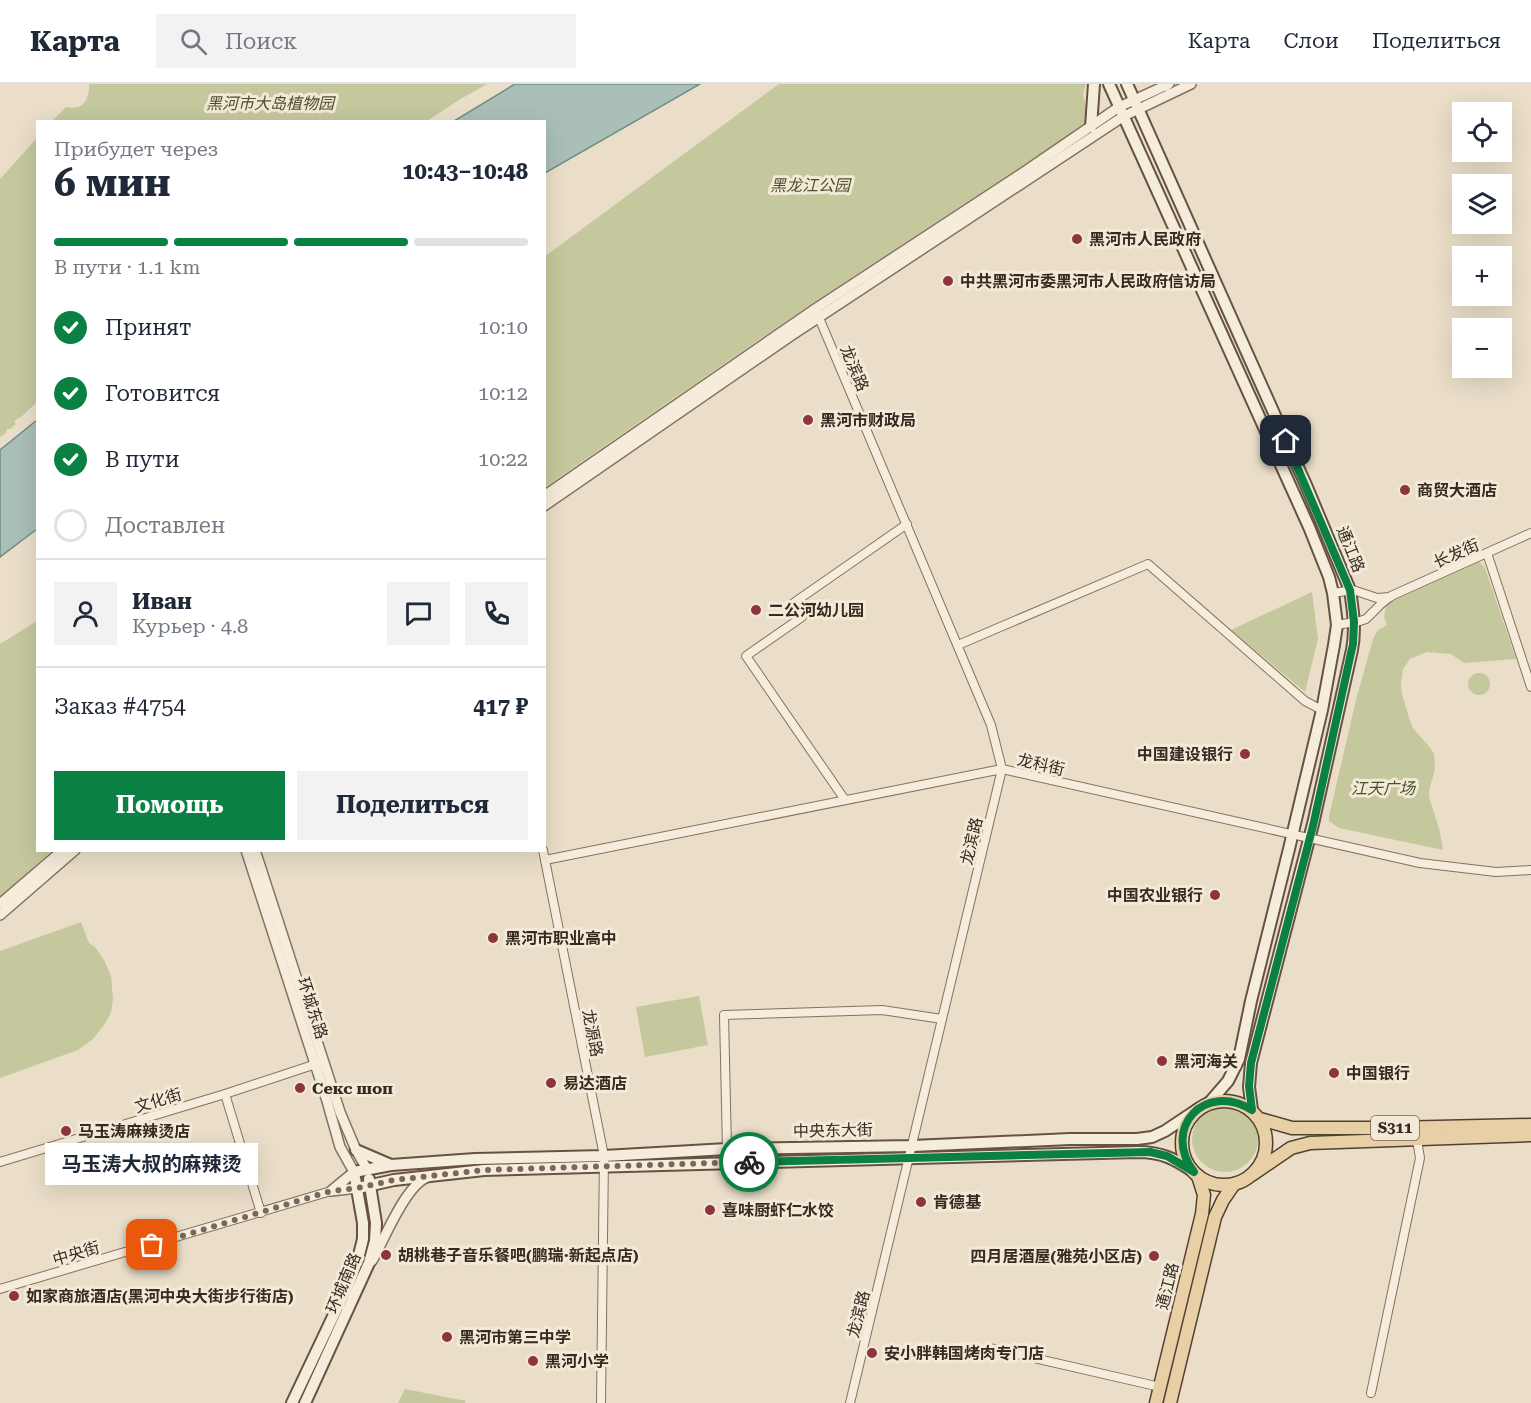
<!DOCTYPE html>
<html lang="ru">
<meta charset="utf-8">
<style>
:root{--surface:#fff;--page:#f2f2f3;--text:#1f2937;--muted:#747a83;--line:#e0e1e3;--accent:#0b8043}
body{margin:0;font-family:"Roboto Serif","Noto Sans SC",serif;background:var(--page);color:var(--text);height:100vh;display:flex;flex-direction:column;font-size:22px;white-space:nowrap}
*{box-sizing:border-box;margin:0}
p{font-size:20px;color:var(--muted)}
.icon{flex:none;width:33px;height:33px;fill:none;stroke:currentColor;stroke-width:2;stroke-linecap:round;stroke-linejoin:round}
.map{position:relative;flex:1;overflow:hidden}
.details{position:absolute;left:36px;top:36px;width:510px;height:732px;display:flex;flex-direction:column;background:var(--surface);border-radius:0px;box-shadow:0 6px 24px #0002}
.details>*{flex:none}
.controls{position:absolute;left:1452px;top:18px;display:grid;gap:12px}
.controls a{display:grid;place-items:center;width:60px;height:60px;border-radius:0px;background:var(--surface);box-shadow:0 6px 24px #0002;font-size:30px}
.pin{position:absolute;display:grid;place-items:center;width:51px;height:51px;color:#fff;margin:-26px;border-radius:12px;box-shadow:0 3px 9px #0006}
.courier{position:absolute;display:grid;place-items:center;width:60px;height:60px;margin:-30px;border:4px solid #0b8043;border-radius:50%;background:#fff;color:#222;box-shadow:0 2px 8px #0007}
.bubble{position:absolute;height:42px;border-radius:0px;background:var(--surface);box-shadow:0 6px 24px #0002;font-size:20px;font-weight:700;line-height:42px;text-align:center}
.summary em{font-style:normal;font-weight:700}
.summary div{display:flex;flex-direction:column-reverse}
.summary{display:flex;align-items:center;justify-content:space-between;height:102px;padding:0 18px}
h1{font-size:39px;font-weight:700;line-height:45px}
.bar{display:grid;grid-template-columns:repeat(4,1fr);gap:9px 6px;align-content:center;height:72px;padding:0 18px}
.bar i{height:8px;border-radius:4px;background:var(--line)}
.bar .current{background:var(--accent)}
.bar p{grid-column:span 4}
.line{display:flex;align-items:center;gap:15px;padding:0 18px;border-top:2px solid var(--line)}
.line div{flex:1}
.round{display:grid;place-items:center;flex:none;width:63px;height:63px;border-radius:0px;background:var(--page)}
ol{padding:0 18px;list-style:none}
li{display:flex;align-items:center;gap:18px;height:66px}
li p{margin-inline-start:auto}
li .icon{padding:6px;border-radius:50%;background:var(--accent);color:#fff;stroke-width:4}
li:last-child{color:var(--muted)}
li i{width:33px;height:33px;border:3px solid var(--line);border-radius:50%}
.action{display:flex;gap:12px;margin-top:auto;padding:12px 18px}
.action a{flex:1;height:69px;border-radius:0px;background:var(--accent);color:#fff;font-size:24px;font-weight:700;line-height:69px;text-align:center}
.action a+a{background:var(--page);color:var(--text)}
header{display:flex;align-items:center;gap:36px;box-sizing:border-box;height:84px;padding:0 30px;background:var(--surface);border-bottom:2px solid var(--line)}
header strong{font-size:28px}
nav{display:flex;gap:33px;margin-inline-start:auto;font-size:21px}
.search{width:420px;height:54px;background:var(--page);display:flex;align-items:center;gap:15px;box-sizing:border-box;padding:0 21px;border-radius:0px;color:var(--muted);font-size:22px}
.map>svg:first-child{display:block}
</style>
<header>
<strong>Карта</strong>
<div class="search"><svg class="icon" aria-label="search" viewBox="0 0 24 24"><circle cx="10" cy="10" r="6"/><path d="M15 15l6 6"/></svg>Поиск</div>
<nav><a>Карта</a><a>Слои</a><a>Поделиться</a></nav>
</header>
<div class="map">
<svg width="1531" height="1319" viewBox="0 0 1531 1319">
<rect width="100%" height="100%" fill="#eadec9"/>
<!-- green -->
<g fill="#c5c79d">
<path d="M89,0h398l-28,16 -32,21h-375l14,-14c16,4 24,-7 23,-23z"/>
<polygon points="779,0 1086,0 1083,10 1088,31 1083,42 808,222 545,403 544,173"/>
<polygon points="37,54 37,318 21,333 14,337 16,340 10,345 7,345 6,349 0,353 0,95"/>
<polygon points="1479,478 1485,484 1516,575 1464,579 1451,570 1427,568 1410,575 1403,585 1401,599 1402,610 1409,634 1413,644 1431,665 1434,670 1435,685 1429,707 1429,713 1440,748 1443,766 1339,744 1329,737 1329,732 1356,616 1373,555 1378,546 1387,541 1384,533 1386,522 1394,516"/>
<polygon points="1312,508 1318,555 1305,608 1231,546"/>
<polygon points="37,537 38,766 52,767 0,813 0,560"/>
<circle cx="1479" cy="600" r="11"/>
<polygon points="81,838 89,859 95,863 104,876 111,892 113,915 111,928 106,938 93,955 78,966 0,994 0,867"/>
<polygon points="699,912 708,961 645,973 636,923"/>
<circle cx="1225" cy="1055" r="33"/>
<polygon points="405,1305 466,1317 465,1319 398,1319"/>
</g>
<!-- water -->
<g fill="#a9bfb7" stroke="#708d84" stroke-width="1.5">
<polygon points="515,0 700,0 545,89 544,38 454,37"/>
<polygon points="37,336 37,445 0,473 0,366"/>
</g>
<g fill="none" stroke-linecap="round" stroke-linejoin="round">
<!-- minor casing -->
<g stroke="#85715f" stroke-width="10">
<g id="minor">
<polyline points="817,229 991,641 1002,685 850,1319"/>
<polyline points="1487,469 1531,603"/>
<polyline points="1333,509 1353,506 1377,514 1390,513"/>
<polyline points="1337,541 1360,537 1366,535 1381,520 1391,512 1531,449"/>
<polyline points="958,561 1148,480 1305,617 1322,626"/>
<polyline points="845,716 746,572 802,533 792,520 907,440"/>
<polyline points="543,766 604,1072 601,1319"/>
<polyline points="545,776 1002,685 1420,779 1496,788 1531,786"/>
<polyline points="225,1010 261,1129"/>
<polyline points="727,1065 724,931 882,926 942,935"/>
<polyline points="0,1078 225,1010 319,979"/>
<polyline points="0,1205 331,1107"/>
<polyline points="990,1264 1160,1303"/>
<polyline points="1371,1309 1420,1074 1417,1056"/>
</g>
</g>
<!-- tertiary casing -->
<g stroke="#85715f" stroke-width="12">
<g id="tertiary">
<polyline points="544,412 815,225 1024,88 1119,23 1169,0"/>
<polyline points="544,422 792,251 1124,32 1191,0"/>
<polyline points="246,766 327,1017 340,1063 354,1088 331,1107 358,1104"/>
<polyline points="255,766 340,1028 356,1066 367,1085"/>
<polyline points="0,820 63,766"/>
<polyline points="0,831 75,766"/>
<path d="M372,1177c12,-21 34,-77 56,-84"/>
</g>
</g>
<!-- secondary casing -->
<g stroke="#675242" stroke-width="14">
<g id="secondary">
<polyline points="1109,0 1309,443 1329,493 1333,509 1337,541 1334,561 1322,626 1289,765 1251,917 1239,975 1228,997 1209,1019"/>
<path d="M1127,0l179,401 44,105c3,20 6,40 2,60l-39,174 -62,239 -2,24 3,23"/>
<polyline points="1164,0 1166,2"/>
<polyline points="1091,43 1094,0"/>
<polyline points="356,1066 391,1081"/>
<path d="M358,1104l36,-8 90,-10 654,-18c24,0 37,7 56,20"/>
<polyline points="292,1319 349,1199 358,1175 363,1155 363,1139 354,1088 391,1081 475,1075 604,1072 727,1065 912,1062 1070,1055 1137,1055 1152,1053 1165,1047 1198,1025"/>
<polyline points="305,1319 369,1179 375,1157 376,1139 369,1095"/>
</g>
</g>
<!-- primary casing -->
<g stroke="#534033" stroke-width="15">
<g id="primary">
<circle cx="1224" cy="1059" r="42"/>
<polyline points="1260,1035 1292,1044 1393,1044 1531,1041"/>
<polyline points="1253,1090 1291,1064 1310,1059 1531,1051"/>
<polyline points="1156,1319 1202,1130 1204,1111 1198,1092"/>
<polyline points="1170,1319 1215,1133 1223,1116 1234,1100"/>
</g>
</g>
<!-- minor -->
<use href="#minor" stroke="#f6ecdb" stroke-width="8"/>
<!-- tertiary -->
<use href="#tertiary" stroke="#f6ecdb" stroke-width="9"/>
<!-- secondary -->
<use href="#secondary" stroke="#f6ecdb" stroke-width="10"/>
<!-- primary -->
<use href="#primary" stroke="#e9cfa5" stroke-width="12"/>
</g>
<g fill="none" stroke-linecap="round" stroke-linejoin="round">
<!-- done -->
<polyline stroke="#76695c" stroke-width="6" stroke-dasharray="0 10.8" points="152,1161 331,1107 358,1104 394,1096 484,1086 749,1078"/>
<!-- route -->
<path stroke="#0b8043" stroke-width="8" d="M749,1078l401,-10 17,4 27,16c-33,-44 11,-91 58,-62l-3,-24 2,-23 62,-237 40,-182 1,-22 -4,-32 -64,-149"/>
</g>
<!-- markers -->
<g fill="#8e353c" stroke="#f2e9d7" stroke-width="2">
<circle cx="1077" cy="155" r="6"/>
<circle cx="948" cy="197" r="6"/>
<circle cx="808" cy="336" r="6"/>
<circle cx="1405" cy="406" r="6"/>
<circle cx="756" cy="526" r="6"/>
<circle cx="1245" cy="670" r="6"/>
<circle cx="1215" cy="811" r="6"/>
<circle cx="493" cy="854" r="6"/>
<circle cx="1162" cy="977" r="6"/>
<circle cx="1334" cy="989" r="6"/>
<circle cx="551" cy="999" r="6"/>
<circle cx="300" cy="1004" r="6"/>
<circle cx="66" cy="1047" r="6"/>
<circle cx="921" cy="1118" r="6"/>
<circle cx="710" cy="1126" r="6"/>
<circle cx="386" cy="1171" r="6"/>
<circle cx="1154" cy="1172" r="6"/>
<circle cx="14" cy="1212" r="6"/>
<circle cx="447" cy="1253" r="6"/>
<circle cx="872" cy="1269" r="6"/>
<circle cx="533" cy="1277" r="6"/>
</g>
<g text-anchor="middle" stroke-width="6" stroke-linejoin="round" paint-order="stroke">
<!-- shield labels -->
<rect fill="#f2e9d7" stroke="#6f6358" stroke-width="1.5" x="1371" y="1032" width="48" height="24" rx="4.5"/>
<g font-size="15" font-weight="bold" fill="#372a21">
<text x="1395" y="1049">S311</text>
</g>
<!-- park labels -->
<g font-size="16" font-style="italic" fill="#4a512a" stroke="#f2e9d7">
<text x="270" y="25">黑河市大岛植物园</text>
<text x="810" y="107">黑龙江公园</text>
<text x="1383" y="710">江天广场</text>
</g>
<!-- poi labels -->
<g font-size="16" font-weight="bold" fill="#372a21" stroke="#f2e9d7" text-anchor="start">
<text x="1089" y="161">黑河市人民政府</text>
<text x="960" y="203">中共黑河市委黑河市人民政府信访局</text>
<text x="820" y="342">黑河市财政局</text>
<text x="1417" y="412">商贸大酒店</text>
<text x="768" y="532">二公河幼儿园</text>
<text x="1233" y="676" text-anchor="end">中国建设银行</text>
<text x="1203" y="817" text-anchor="end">中国农业银行</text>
<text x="505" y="860">黑河市职业高中</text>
<text x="1174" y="983">黑河海关</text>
<text x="1346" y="995">中国银行</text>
<text x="563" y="1005">易达酒店</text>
<text x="312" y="1010">Секс шоп</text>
<text x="78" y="1053">马玉涛麻辣烫店</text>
<text x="933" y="1124">肯德基</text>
<text x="722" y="1132">喜味厨虾仁水饺</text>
<text x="398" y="1177">胡桃巷子音乐餐吧(鹏瑞·新起点店)</text>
<text x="1142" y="1178" text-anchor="end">四月居酒屋(雅苑小区店)</text>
<text x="26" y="1218">如家商旅酒店(黑河中央大街步行街店)</text>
<text x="459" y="1259">黑河市第三中学</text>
<text x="884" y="1275">安小胖韩国烤肉专门店</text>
<text x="545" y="1283">黑河小学</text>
</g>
<!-- street labels -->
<g font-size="16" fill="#372a21" stroke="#f2e9d7">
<text transform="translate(855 284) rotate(67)" y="6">龙滨路</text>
<text transform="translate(1351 465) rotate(68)" y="6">通江路</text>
<text transform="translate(1456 469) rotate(-24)" y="6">长发街</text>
<text transform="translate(1041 680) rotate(13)" y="6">龙科街</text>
<text transform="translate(971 757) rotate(-77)" y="6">龙滨路</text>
<text transform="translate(313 924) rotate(72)" y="6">环城东路</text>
<text transform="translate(593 949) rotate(79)" y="6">龙源路</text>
<text transform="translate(158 1016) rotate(-17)" y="6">文化街</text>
<text transform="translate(833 1046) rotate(-1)" y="6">中央东大街</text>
<text transform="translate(76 1169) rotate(-16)" y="6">中央街</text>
<text transform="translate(343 1199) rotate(-67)" y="6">环城南路</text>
<text transform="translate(1167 1202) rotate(-76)" y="6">通江路</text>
<text transform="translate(858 1230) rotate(-76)" y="6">龙滨路</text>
</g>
</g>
</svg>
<div class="controls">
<a><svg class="icon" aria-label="locate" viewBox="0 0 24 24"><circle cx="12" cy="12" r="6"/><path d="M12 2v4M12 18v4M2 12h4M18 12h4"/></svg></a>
<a><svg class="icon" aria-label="layers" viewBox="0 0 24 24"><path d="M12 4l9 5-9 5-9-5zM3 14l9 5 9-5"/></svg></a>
<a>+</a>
<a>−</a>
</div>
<div class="pin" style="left:152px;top:1161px;background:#ea580c"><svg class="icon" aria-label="bag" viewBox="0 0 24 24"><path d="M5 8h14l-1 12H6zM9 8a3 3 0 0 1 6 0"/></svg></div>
<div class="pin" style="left:1286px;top:357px;background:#1f2937"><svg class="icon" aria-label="home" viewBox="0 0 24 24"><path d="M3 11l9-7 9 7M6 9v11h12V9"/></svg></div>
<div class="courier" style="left:749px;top:1078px"><svg class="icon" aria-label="bike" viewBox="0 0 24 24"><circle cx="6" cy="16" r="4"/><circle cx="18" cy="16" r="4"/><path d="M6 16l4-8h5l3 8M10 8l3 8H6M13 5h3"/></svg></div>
<div class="bubble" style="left:45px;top:1059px;width:213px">马玉涛大叔的麻辣烫</div>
<section class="details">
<div class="summary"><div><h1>6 мин</h1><p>Прибудет через</p></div><em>10:43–10:48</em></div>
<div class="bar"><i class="current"></i><i class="current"></i><i class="current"></i><i></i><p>В пути · 1.1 km</p></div>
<ol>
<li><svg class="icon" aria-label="check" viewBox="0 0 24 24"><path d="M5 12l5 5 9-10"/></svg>Принят<p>10:10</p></li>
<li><svg class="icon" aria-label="check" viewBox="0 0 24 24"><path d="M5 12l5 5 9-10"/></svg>Готовится<p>10:12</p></li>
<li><svg class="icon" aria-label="check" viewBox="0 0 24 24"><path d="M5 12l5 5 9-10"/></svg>В пути<p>10:22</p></li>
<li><i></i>Доставлен</li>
</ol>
<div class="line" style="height:108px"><a class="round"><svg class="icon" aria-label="person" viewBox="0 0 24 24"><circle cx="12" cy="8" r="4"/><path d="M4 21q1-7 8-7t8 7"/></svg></a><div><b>Иван</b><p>Курьер · 4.8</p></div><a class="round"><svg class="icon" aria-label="chat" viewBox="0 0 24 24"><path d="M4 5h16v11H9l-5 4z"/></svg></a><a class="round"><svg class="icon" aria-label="phone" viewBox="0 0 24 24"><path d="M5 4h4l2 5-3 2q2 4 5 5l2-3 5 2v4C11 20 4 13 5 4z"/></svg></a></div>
<div class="line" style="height:78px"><div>Заказ #4754</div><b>417 ₽</b></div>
<div class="action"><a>Помощь</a><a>Поделиться</a></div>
</section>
</div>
